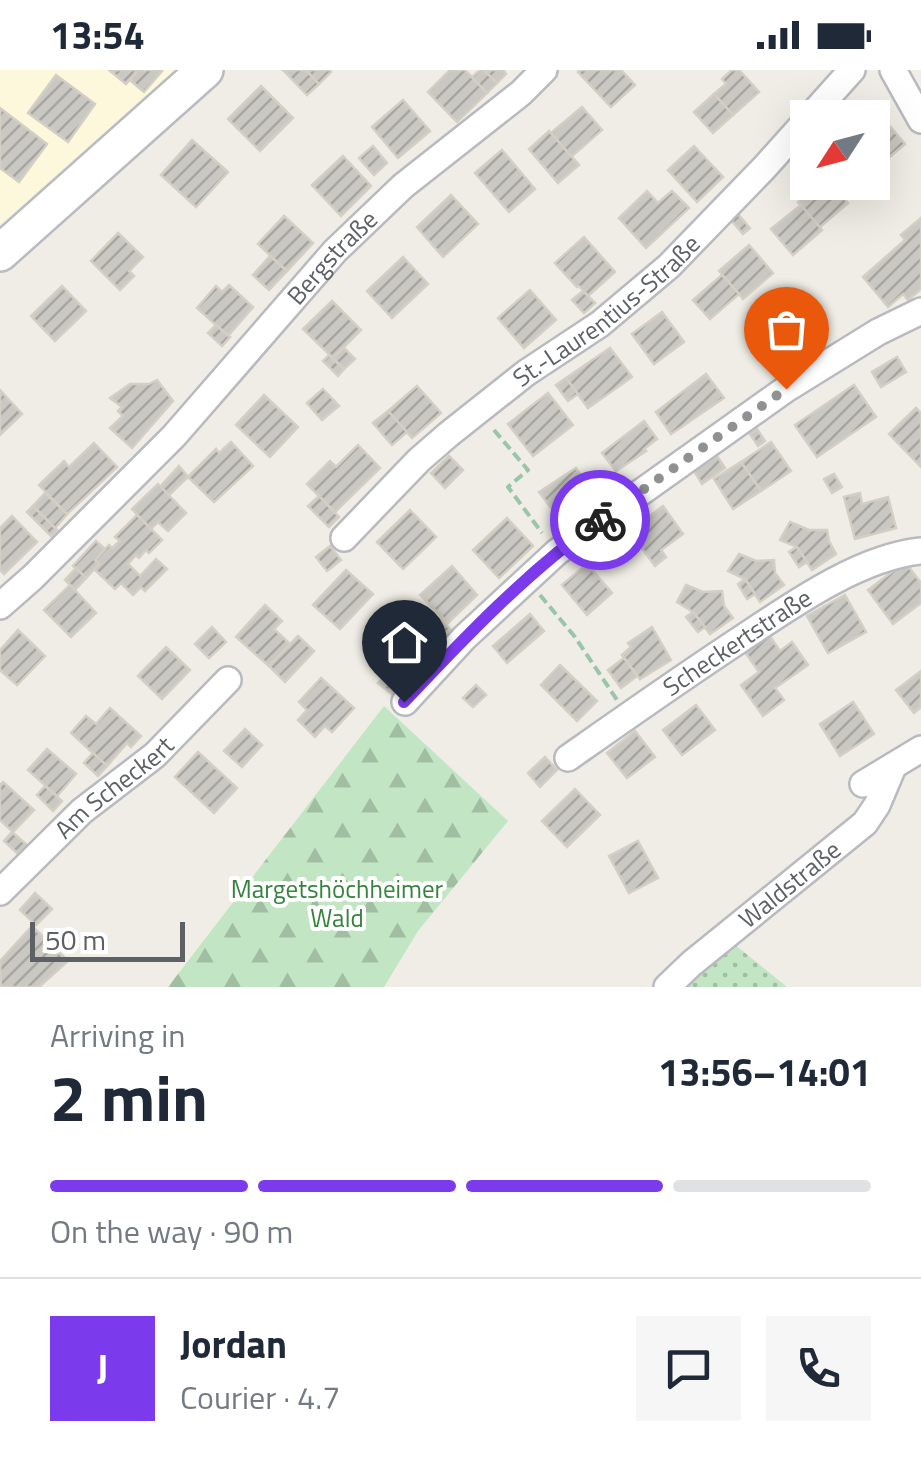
<!DOCTYPE html>
<meta charset="utf-8">
<style>
:root{--surface:#fff;--page:#f6f6f7;--text:#1f2937;--muted:#747a83;--line:#e0e1e3;--accent:#7c3aed}
body{margin:0;font-family:"Titillium Web",sans-serif;background:var(--page);color:var(--text);height:100vh;display:flex;flex-direction:column;font-size:38px;white-space:nowrap}
*{box-sizing:border-box;margin:0}
p{font-size:32px;color:var(--muted)}
.icon{flex:none;width:55px;height:55px;fill:none;stroke:currentColor;stroke-width:2;stroke-linecap:round;stroke-linejoin:round}
.map{position:relative;height:917px;overflow:hidden}
.drawer{display:flex;flex-direction:column;background:var(--surface);flex:1}
.drawer>*{flex:none}
.needle{width:65px;rotate:234deg}
.buttons{position:absolute;left:790px;top:30px;display:grid;gap:20px}
.buttons a{display:grid;place-items:center;width:100px;height:100px;border-radius:0px;background:var(--surface);box-shadow:0 10px 40px #0002;font-size:50px}
.scale{position:absolute;left:30px;bottom:25px;width:155px;box-sizing:border-box;padding-left:10px;border:5px solid #5d6065;border-top:0;font-size:28px;line-height:35px;white-space:nowrap;color:#5d6065;-webkit-text-stroke:8px #fff;paint-order:stroke}
.pin{position:absolute;display:grid;place-items:center;width:85px;height:85px;color:#fff;margin:-102px -42px;border-radius:50% 50% 50% 0;rotate:-45deg;box-shadow:0 0 10px #0007}
.pin .icon{rotate:45deg}
.courier{position:absolute;display:grid;place-items:center;width:100px;height:100px;margin:-50px;border:8px solid #7c3aed;border-radius:50%;background:#fff;color:#222;box-shadow:0 2px 12px #0007}
.summary em{font-style:normal;font-weight:700}
.summary div{display:flex;flex-direction:column-reverse}
.summary{display:flex;align-items:center;justify-content:space-between;height:170px;padding:0 50px}
h1{font-size:65px;font-weight:700;line-height:75px}
.bar{display:grid;grid-template-columns:repeat(4,1fr);gap:15px 10px;align-content:center;height:120px;padding:0 50px}
.bar i{height:12px;border-radius:8px;background:var(--line)}
.bar .selected{background:var(--accent)}
.bar p{grid-column:span 4}
.line{display:flex;align-items:center;gap:25px;padding:0 50px;border-top:2px solid var(--line)}
.line div{flex:1}
.round{display:grid;place-items:center;flex:none;width:105px;height:105px;border-radius:0px;background:var(--page)}
.status{display:flex;justify-content:space-between;align-items:center;height:70px;padding:0 50px;background:var(--surface);direction:ltr}
.status svg{height:28px;fill:currentColor}
.map>svg:first-child{display:block}
</style>
<div class="status"><b>13:54</b><svg viewBox="0 0 49 12"><path d="M0 12V9h3v3zM5 12V6h3v6zM10 12V3h3v9zM15 12V0h3v12zM26 1h20v11H26zM47 4h2v5h-2z"/></svg></div>
<div class="map">
<svg width="921" height="917" viewBox="0 0 921 917">
<defs>
<pattern id="forest-firs" width="22" height="20" patternUnits="userSpaceOnUse" patternTransform="scale(2.5)"><rect width="22" height="20" fill="#c2e6c4"/><path d="M5 1l3.5 6h-7zM16 11l3.5 6h-7z" fill="#a1bea3"/></pattern>
<pattern id="garden-dots" width="8" height="8" patternUnits="userSpaceOnUse" patternTransform="scale(2.5)"><rect width="8" height="8" fill="#c2e6c4"/><path d="M2 2h.1M6 6h.1" fill="none" stroke="#a1bea3" stroke-width="1.8" stroke-linecap="round"/></pattern>
<pattern id="building-hatch" width="6" height="6" patternUnits="userSpaceOnUse" patternTransform="scale(2.5)"><rect width="6" height="6" fill="#cac8c2"/><path d="M-1 1l2-2M0 6l6-6M5 7l2-2" fill="none" stroke="#a7a6a1"/></pattern>
</defs>
<rect width="100%" height="100%" fill="#efede5"/>
<!-- commercial -->
<polygon fill="#fdf7dc" points="0,0 175,0 0,155"/>
<!-- forest -->
<polygon fill="url(#forest-firs)" points="384,636 508,751 418,861 384,917 168,917"/>
<!-- garden -->
<polygon fill="url(#garden-dots)" points="729,870 787,917 677,917"/>
<!-- building -->
<g fill="url(#building-hatch)" stroke="#d4cfc4" stroke-width="2.5">
<polygon points="109,0 138,0 126,14"/>
<polygon points="138,0 161,0 162,1 144,22 130,10"/>
<polygon points="283,0 306,0 319,14 307,25"/>
<polygon points="306,0 330,0 331,2 319,14"/>
<polygon points="450,0 465,0 487,23 457,52 428,22"/>
<polygon points="480,0 484,0 497,13 487,23 472,7"/>
<polygon points="484,0 503,0 506,4 497,13"/>
<polygon points="580,0 621,0 635,15 611,37 578,2"/>
<polygon points="732,0 739,0 759,22 733,45 714,24 726,14 722,9"/>
<polygon points="56,5 95,34 68,72 28,43"/>
<polygon points="261,16 293,48 260,81 228,49"/>
<polygon points="714,24 733,45 713,63 694,42"/>
<polygon points="403,30 430,61 398,88 372,57"/>
<polygon points="582,37 602,60 571,87 551,63"/>
<polygon points="874,37 905,74 872,102 872,48 861,48"/>
<polygon points="0,38 47,74 19,112 0,98"/>
<polygon points="549,61 579,95 558,113 529,79"/>
<polygon points="192,70 228,102 196,137 161,105"/>
<polygon points="373,76 387,93 374,105 359,88"/>
<polygon points="694,76 723,107 697,132 668,100"/>
<polygon points="502,80 535,119 509,142 475,103"/>
<polygon points="343,86 371,116 341,146 312,115"/>
<polygon points="821,112 830,112 848,133 820,157 798,132"/>
<polygon points="647,121 658,133 672,121 689,138 646,178 619,148"/>
<polygon points="451,125 478,154 443,187 417,157"/>
<polygon points="801,135 822,160 793,185 771,159"/>
<polygon points="737,143 750,158 743,164 730,149"/>
<polygon points="284,146 313,173 287,201 258,174"/>
<polygon points="921,148 921,219 908,230 903,224 888,237 863,207 905,170 901,165"/>
<polygon points="118,163 143,187 129,201 134,206 120,220 91,191"/>
<polygon points="584,167 615,202 588,226 579,216 577,217 555,193"/>
<polygon points="749,175 773,203 743,229 719,201"/>
<polygon points="270,186 287,201 269,220 253,205"/>
<polygon points="403,187 428,214 392,248 367,221"/>
<polygon points="722,205 739,224 710,249 693,230"/>
<polygon points="229,215 253,237 228,266 197,238 216,216 222,222"/>
<polygon points="62,216 86,241 55,271 31,246"/>
<polygon points="530,220 556,250 524,278 498,248"/>
<polygon points="583,221 595,233 584,243 572,230"/>
<polygon points="332,231 361,260 333,288 303,259"/>
<polygon points="662,242 684,272 654,294 632,264"/>
<polygon points="216,255 230,267 222,276 208,263"/>
<polygon points="344,278 355,289 344,299 333,288"/>
<polygon points="610,278 632,307 588,338 566,308"/>
<polygon points="329,285 344,299 338,306 323,291"/>
<polygon points="897,287 906,302 881,317 872,302"/>
<polygon points="706,304 724,328 671,364 656,342"/>
<polygon points="566,308 578,324 568,331 556,315"/>
<polygon points="157,310 173,331 132,378 110,358 123,346 118,341 122,337 110,328 130,314 149,314"/>
<polygon points="854,315 876,347 817,387 795,355"/>
<polygon points="417,316 441,343 412,368 388,341"/>
<polygon points="323,319 339,336 322,350 307,333"/>
<polygon points="0,320 22,344 0,365"/>
<polygon points="548,323 573,355 533,386 508,354"/>
<polygon points="264,325 298,357 270,387 236,355"/>
<polygon points="916,338 921,343 921,397 889,364"/>
<polygon points="388,341 407,362 392,375 373,353"/>
<polygon points="644,351 657,369 644,379 646,381 616,401 602,383"/>
<polygon points="757,359 765,371 758,376 750,364"/>
<polygon points="231,372 253,396 214,432 188,407 216,379 219,383"/>
<polygon points="771,372 791,401 761,421 741,392"/>
<polygon points="94,373 117,397 67,444 39,415 64,391 69,397"/>
<polygon points="358,375 380,398 335,442 307,414 330,391 336,397"/>
<polygon points="449,386 463,400 445,418 431,403"/>
<polygon points="717,386 725,398 702,414 694,401"/>
<polygon points="741,392 761,421 733,439 714,409"/>
<polygon points="179,396 188,407 169,425 160,417"/>
<polygon points="576,398 595,425 561,451 539,422"/>
<polygon points="834,404 842,417 832,423 824,409"/>
<polygon points="158,414 186,443 168,461 158,452 151,459 132,439"/>
<polygon points="45,423 67,444 55,458 33,436"/>
<polygon points="860,423 862,434 888,427 896,458 855,469 844,427"/>
<polygon points="319,426 339,447 329,457 308,436"/>
<polygon points="33,436 57,460 51,466 27,442"/>
<polygon points="663,436 683,464 661,480 666,487 655,496 629,461"/>
<polygon points="410,440 436,467 403,499 377,472"/>
<polygon points="137,445 162,470 149,483 146,480 139,488 136,485 128,494 140,506 156,489 167,499 145,521 141,517 133,525 121,513 115,519 94,499 99,494 95,490 109,475 112,478 120,471 115,467"/>
<polygon points="12,446 37,472 4,504 0,500 0,458"/>
<polygon points="507,448 533,476 499,508 473,480"/>
<polygon points="790,452 809,460 827,460 829,471 836,484 812,500 797,477 780,470"/>
<polygon points="96,471 105,479 95,490 99,494 86,508 73,496"/>
<polygon points="330,476 341,490 327,501 316,487"/>
<polygon points="797,477 807,492 799,497 789,482"/>
<polygon points="739,484 756,491 774,490 775,503 784,515 760,532 745,509 728,501"/>
<polygon points="905,492 921,513 921,533 893,554 868,520"/>
<polygon points="587,494 612,523 587,545 562,515"/>
<polygon points="452,496 477,525 448,553 420,525"/>
<polygon points="76,498 86,508 75,520 65,510"/>
<polygon points="346,500 373,524 340,559 313,535"/>
<polygon points="745,509 755,524 747,529 738,514"/>
<polygon points="70,515 96,543 71,567 44,540"/>
<polygon points="686,515 703,522 722,521 724,536 733,548 710,564 693,542 677,532"/>
<polygon points="845,525 866,562 828,583 807,546"/>
<polygon points="265,535 282,551 274,559 290,574 269,596 236,567"/>
<polygon points="693,542 705,557 698,562 686,547"/>
<polygon points="530,544 544,561 507,593 493,576"/>
<polygon points="439,548 451,560 438,573 426,561"/>
<polygon points="212,557 226,572 209,588 195,574"/>
<polygon points="652,557 671,590 640,609 622,585 631,577 628,573"/>
<polygon points="18,560 45,586 17,615 0,600 0,580"/>
<polygon points="398,560 421,580 399,607 375,587"/>
<polygon points="769,565 780,581 792,572 808,595 775,618 784,630 763,646 741,615 759,602 745,582"/>
<polygon points="298,566 314,581 285,612 269,596"/>
<polygon points="166,577 190,600 162,629 138,606"/>
<polygon points="624,588 637,606 621,618 608,600"/>
<polygon points="560,595 597,631 577,651 541,615"/>
<polygon points="390,599 404,612 393,625 378,613"/>
<polygon points="921,601 921,637 914,643 896,620"/>
<polygon points="321,608 354,638 332,662 325,656 315,667 298,650 307,640 299,632"/>
<polygon points="476,615 486,625 473,637 463,628"/>
<polygon points="853,632 874,664 840,686 820,654"/>
<polygon points="696,635 715,660 682,685 663,660"/>
<polygon points="110,638 141,666 131,677 127,673 107,696 71,663 86,646 96,654"/>
<polygon points="245,659 262,675 242,697 224,681"/>
<polygon points="635,661 655,687 627,708 607,683"/>
<polygon points="47,679 76,704 57,726 28,700"/>
<polygon points="198,682 237,718 214,743 175,707"/>
<polygon points="93,683 107,696 98,706 84,693"/>
<polygon points="545,687 557,700 540,717 528,703"/>
<polygon points="3,712 34,740 13,762 0,750 0,715"/>
<polygon points="45,716 62,731 53,741 37,725"/>
<polygon points="575,719 600,745 567,777 542,751"/>
<polygon points="12,762 27,775 18,784 4,771"/>
<polygon points="638,771 658,808 629,823 609,786"/>
<polygon points="35,823 52,839 36,855 20,840"/>
<polygon points="32,856 68,891 39,917 1,917 0,891"/>
</g>
<g fill="none" stroke-linecap="round" stroke-linejoin="round">
<!-- street casing -->
<g stroke="#b8babf" stroke-width="30">
<g id="street">
<polyline points="893,0 921,50"/>
<path id="s1" d="M344,468l75,-78 30,-26 77,-61 74,-49 69,-58 95,-98 88,-98"/>
<path id="s2" d="M0,536l33,-29 141,-141 161,-185 68,-65 118,-93 23,-23"/>
<polyline points="405,632 464,568 557,482 786,319 878,262 921,241"/>
<path id="s3" d="M568,688c57,-40 115,-81 173,-119 51,-34 119,-82 180,-88"/>
<polyline points="863,714 921,679"/>
<path id="s4" d="M0,822l82,-81 73,-56 73,-75"/>
<path id="s5" d="M667,917l24,-23 174,-141 12,-18 16,-38"/>
</g>
</g>
<!-- secondary casing -->
<g stroke="#b9bbc1" stroke-width="40">
<polyline id="secondary" points="0,183 205,0"/>
</g>
<!-- path -->
<g stroke="#9ac5a8" stroke-width="4" stroke-dasharray="10 5" stroke-linecap="butt">
<polyline points="494,360 528,400 508,417 542,463"/>
<polyline points="540,525 575,567 617,630"/>
</g>
<!-- street -->
<use href="#street" stroke="#fff" stroke-width="25"/>
<!-- secondary -->
<use href="#secondary" stroke="#fff" stroke-width="35"/>
</g>
<g fill="none" stroke-linecap="round" stroke-linejoin="round">
<!-- done -->
<polyline stroke="#909192" stroke-width="10" stroke-dasharray="0 18" points="600,450 786,319"/>
<!-- route -->
<path stroke="#7c3aed" stroke-width="12" d="M404,632c61,-65 123,-130 196,-182"/>
</g>
<g text-anchor="middle" stroke-width="8" stroke-linejoin="round" paint-order="stroke">
<!-- street labels -->
<g font-size="25" fill="#5d6065" stroke="#fff">
<text dy="9" stroke="none"><textPath href="#s2" startOffset="482">Bergstraße</textPath></text>
<text dy="9" stroke="none"><textPath href="#s1" startOffset="348">St.-Laurentius-Straße</textPath></text>
<text dy="9" stroke="none"><textPath href="#s3" startOffset="205">Scheckertstraße</textPath></text>
<text dy="9" stroke="none"><textPath href="#s4" startOffset="155">Am Scheckert</textPath></text>
<text dy="9" stroke="none"><textPath href="#s5" startOffset="160">Waldstraße</textPath></text>
</g>
<!-- park labels -->
<g font-size="25" fill="#36833e" stroke="#fff">
<text x="337" y="828">Margetshöchheimer<tspan x="337" dy="29">Wald</tspan></text>
</g>
</g>
</svg>
<div class="buttons">
<a><svg class="needle" viewBox="-14 -14 28 28"><path d="M0-13l5 13h-10z" fill="#e53935"/><path d="M0 13l5-13h-10z" fill="#747a83"/></svg></a>
</div>
<div class="scale">50 m</div>
<div class="pin" style="left:786px;top:319px;background:#ea580c"><svg class="icon" aria-label="bag" viewBox="0 0 24 24"><path d="M5 8h14l-1 12H6zM9 8a3 3 0 0 1 6 0"/></svg></div>
<div class="pin" style="left:404px;top:632px;background:#1f2937"><svg class="icon" aria-label="home" viewBox="0 0 24 24"><path d="M3 11l9-7 9 7M6 9v11h12V9"/></svg></div>
<div class="courier" style="left:600px;top:450px"><svg class="icon" aria-label="bike" viewBox="0 0 24 24"><circle cx="6" cy="16" r="4"/><circle cx="18" cy="16" r="4"/><path d="M6 16l4-8h5l3 8M10 8l3 8H6M13 5h3"/></svg></div>
</div>
<section class="drawer">
<div class="summary"><div><h1>2 min</h1><p>Arriving in</p></div><em>13:56–14:01</em></div>
<div class="bar"><i class="selected"></i><i class="selected"></i><i class="selected"></i><i></i><p>On the way · 90 m</p></div>
<div class="line" style="height:180px"><b class="round" style="background:var(--accent);color:#fff">J</b><div><b>Jordan</b><p>Courier · 4.7</p></div><a class="round"><svg class="icon" aria-label="chat" viewBox="0 0 24 24"><path d="M4 5h16v11H9l-5 4z"/></svg></a><a class="round"><svg class="icon" aria-label="phone" viewBox="0 0 24 24"><path d="M5 4h4l2 5-3 2q2 4 5 5l2-3 5 2v4C11 20 4 13 5 4z"/></svg></a></div>
</section>
